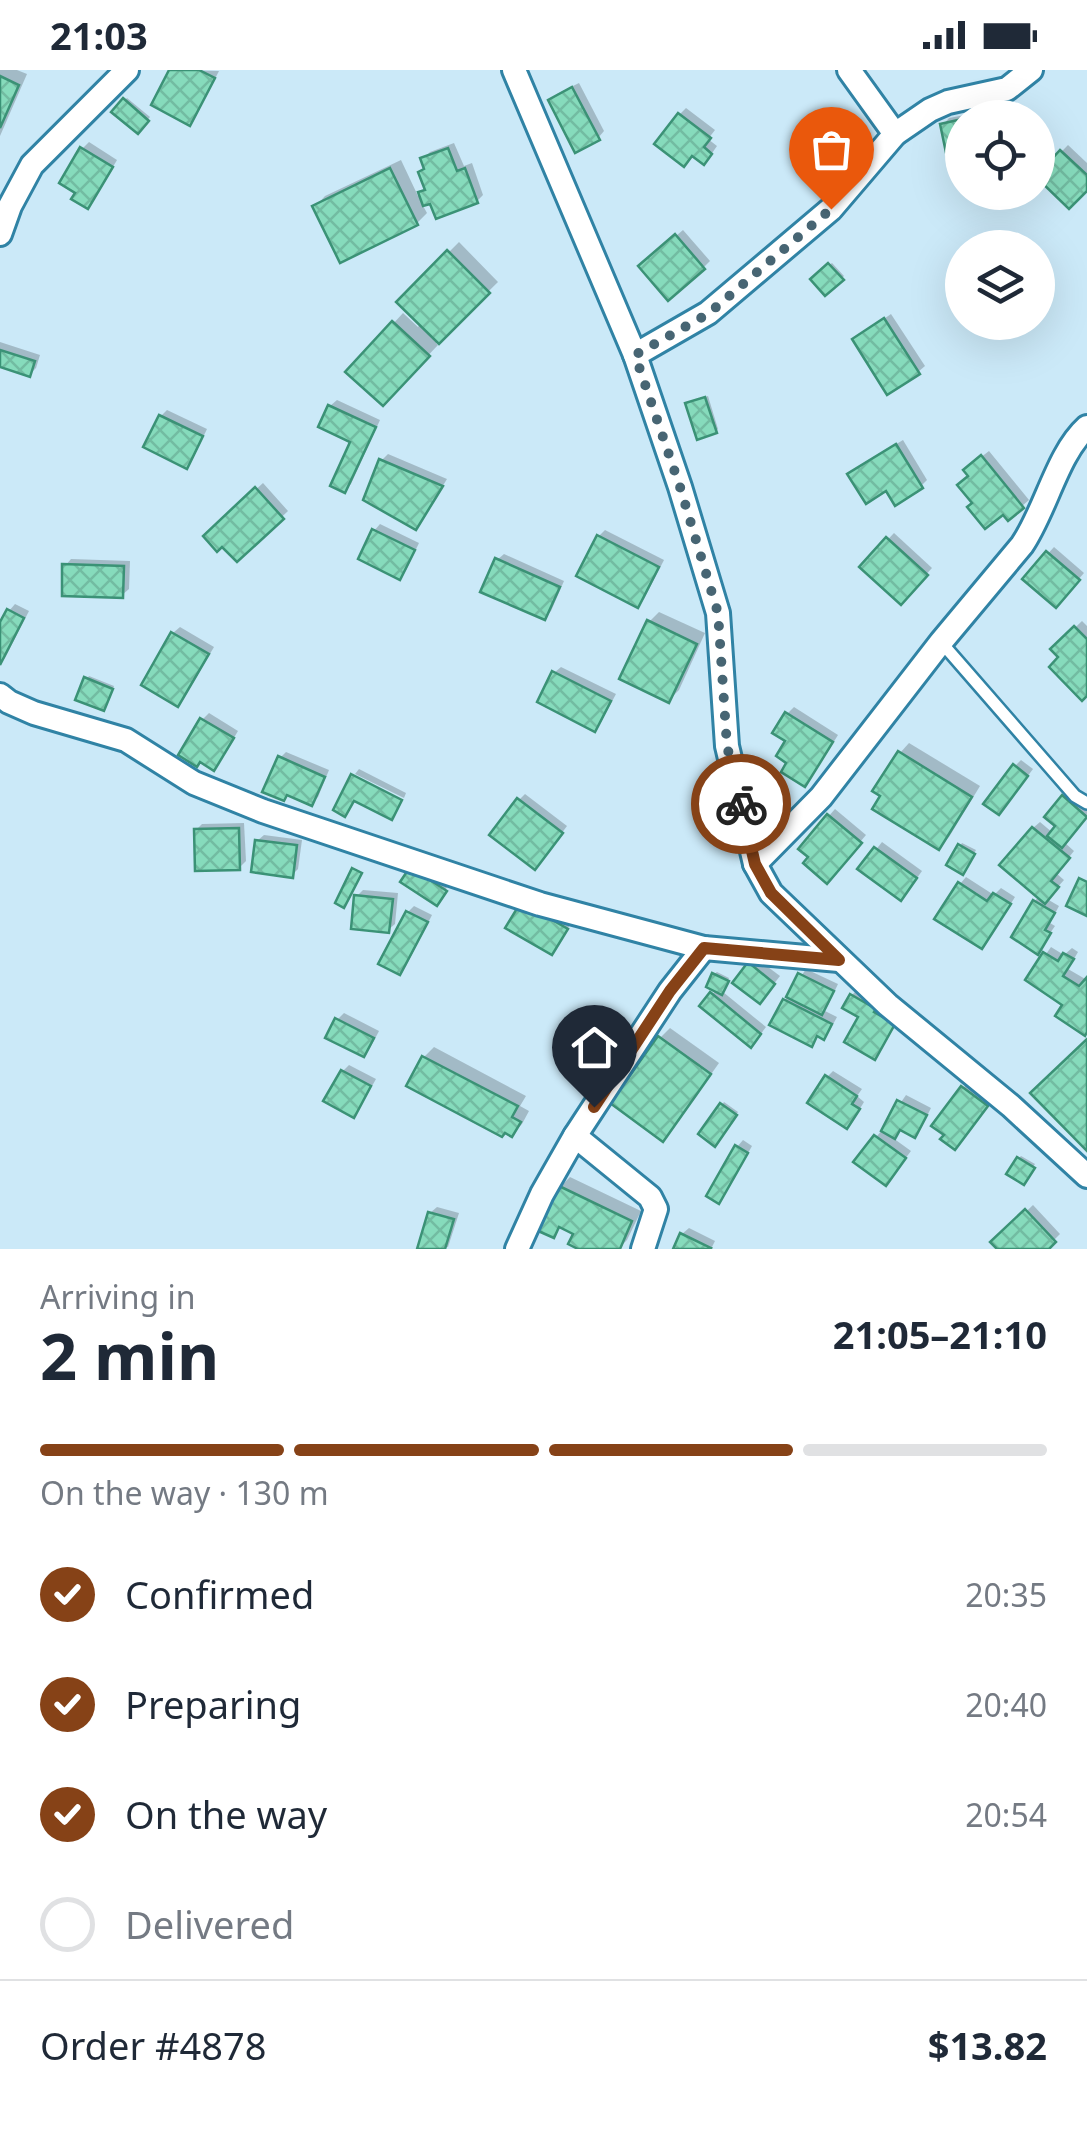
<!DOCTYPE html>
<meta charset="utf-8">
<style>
:root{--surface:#fff;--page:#f6f6f7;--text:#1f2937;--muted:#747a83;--line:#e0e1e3;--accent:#864217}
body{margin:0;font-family:"Noto Sans",sans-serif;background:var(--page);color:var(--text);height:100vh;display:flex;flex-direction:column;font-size:38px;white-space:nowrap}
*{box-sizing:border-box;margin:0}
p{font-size:32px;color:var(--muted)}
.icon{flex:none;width:55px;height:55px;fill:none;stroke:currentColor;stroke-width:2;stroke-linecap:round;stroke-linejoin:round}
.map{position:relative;height:1179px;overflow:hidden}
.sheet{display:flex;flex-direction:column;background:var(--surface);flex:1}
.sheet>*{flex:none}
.buttons{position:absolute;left:945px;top:30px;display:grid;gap:20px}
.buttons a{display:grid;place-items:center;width:110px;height:110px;border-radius:50%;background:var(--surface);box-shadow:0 10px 40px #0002;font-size:50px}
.pin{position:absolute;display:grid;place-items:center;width:85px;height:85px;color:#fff;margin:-102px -42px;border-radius:50% 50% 50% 0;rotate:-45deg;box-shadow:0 0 10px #0007}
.pin .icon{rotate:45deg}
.courier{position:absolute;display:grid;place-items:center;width:100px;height:100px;margin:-50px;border:8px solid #864217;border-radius:50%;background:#fff;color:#222;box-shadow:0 2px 12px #0007}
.head em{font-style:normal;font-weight:700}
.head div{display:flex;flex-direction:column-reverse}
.head{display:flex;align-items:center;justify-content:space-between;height:170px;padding:0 40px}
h1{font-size:65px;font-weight:700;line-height:75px}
.bar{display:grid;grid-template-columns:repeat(4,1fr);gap:15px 10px;align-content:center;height:120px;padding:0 40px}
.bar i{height:12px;border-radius:8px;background:var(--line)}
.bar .on{background:var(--accent)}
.bar p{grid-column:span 4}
.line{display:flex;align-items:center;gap:25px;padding:0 40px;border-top:2px solid var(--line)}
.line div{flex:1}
ol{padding:0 40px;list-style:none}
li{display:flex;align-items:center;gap:30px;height:110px}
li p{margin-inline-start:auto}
li .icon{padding:10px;border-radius:50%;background:var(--accent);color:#fff;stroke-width:4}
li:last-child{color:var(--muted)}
li i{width:55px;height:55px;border:5px solid var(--line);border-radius:50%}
.status{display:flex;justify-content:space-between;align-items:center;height:70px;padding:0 50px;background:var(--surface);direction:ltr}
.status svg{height:28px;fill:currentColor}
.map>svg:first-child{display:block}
</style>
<div class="status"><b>21:03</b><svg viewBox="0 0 49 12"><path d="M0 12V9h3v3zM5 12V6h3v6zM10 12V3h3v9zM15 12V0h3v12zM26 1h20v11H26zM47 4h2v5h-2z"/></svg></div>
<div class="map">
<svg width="1087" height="1179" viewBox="0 0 1087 1179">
<defs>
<pattern id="building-cross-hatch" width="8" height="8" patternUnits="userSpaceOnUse" patternTransform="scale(2.5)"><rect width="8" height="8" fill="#86dbbc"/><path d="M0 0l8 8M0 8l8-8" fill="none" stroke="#72bca2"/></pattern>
</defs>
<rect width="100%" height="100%" fill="#cbe9f8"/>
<!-- shadow -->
<g fill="#0003">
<polygon points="0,0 17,0 27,4 0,66"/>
<polygon points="172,0 219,1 196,46 190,53"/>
<polygon points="579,13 604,61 598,68 551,30 557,24"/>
<polygon points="127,28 150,47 138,61 115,41"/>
<polygon points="686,38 715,60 708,69 717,76 710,86 680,44"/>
<polygon points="965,45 966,48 962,48 962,92 951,94 943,55 949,48"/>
<polygon points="89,72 117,90 94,129 88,136 82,79"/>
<polygon points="454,73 464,96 472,93 483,125 477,131 432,130 422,134 427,143 417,153 316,136 325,126 401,90 418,126 427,118 421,102 426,97 423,89 430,82"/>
<polygon points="1068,75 1087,93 1087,117 1038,106"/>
<polygon points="683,160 710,191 704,197 648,190"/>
<polygon points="459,172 498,212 436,273 438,275 383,333 349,302 403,243 418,257 421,253 399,232"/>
<polygon points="832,193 844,206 826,223 813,209"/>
<polygon points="891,244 925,296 918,302 855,269"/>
<polygon points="0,272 40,285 36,298 30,304 0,295"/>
<polygon points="708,326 718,359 716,361 688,333"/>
<polygon points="337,330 380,350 351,414 345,420 353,371 321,356 330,336"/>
<polygon points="167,340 207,359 192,390 186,396 161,346"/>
<polygon points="903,370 927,410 921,416 850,404 857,398"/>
<polygon points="989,381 1029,430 1008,448 1003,441 975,432 970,406 972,394"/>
<polygon points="388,384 447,409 422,450 416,457 381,391"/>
<polygon points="263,413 288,441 237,489 222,473 206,466"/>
<polygon points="380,454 419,473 406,500 400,507 374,461"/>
<polygon points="605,460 664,490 644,529 638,535 599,466"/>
<polygon points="894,463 932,498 901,532 862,497"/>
<polygon points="1054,477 1084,503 1056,535 1025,509"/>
<polygon points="504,484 564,511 551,541 545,547 497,490"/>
<polygon points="71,489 130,491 129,519 122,525 65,496"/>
<polygon points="15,534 29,541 5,588 0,593 0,557 9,541"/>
<polygon points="659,542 705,563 679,620 669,630 649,552"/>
<polygon points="1082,551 1087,556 1087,622 1053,579"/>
<polygon points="180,557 214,577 184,628 178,634 173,563"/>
<polygon points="561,597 616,624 601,652 595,659 554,603"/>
<polygon points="89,606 114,616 106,636 87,609"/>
<polygon points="794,637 838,665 811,708 805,714 790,692 787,644"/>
<polygon points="209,643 238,661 220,691 202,650"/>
<polygon points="909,673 980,716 949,767 939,777 900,683"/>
<polygon points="286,682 329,700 318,727 312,733 288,723 280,688"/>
<polygon points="1021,690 1033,699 1005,736 1015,696"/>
<polygon points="359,699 406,723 404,728 355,704"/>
<polygon points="1070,720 1087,734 1087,745 1064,772 1074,781 1056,803 1064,810 1047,829 1059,836 1050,853 1055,856 1037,882 1035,831 1039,826 1033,758 1040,752 1053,763 1059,756 1048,747"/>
<polygon points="525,724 567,756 541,791 519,730"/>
<polygon points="835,739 866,765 833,804 801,778"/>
<polygon points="244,753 246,791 239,798 196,760 202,754"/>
<polygon points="264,765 302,770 298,799 292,805 257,771"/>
<polygon points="882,772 922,801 907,822 861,799"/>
<polygon points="962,773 976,780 965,799 949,794"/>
<polygon points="414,796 447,817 439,831"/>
<polygon points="966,807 994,825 1001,818 1015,827 988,870 960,814"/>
<polygon points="363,820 398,823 395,854 388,860 357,826"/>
<polygon points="523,833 572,852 552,882"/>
<polygon points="414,836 432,845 406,896 400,902 408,842"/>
<polygon points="1051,877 1064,885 1072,878 1078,882 1068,899 1087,910 1087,960 1066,934 1028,910"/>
<polygon points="756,888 780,906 766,924 750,894"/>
<polygon points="806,899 838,914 828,935 823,940 837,947 830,960 824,966 819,964 811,974 785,930"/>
<polygon points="717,902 729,908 723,922 766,957 757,969 702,936 716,920 714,904"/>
<polygon points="858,919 899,947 881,980 874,987 862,946 852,925"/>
<polygon points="344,943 379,961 370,978 364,984 337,950"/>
<polygon points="670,958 719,993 673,1058 663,1068 660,968"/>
<polygon points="434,977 526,1026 520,1036 529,1041 522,1054 512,1064 410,1015 424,987"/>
<polygon points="349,995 376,1009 359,1039 353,1045 343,1001"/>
<polygon points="833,1001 862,1019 857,1026 864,1032 853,1050 827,1007"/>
<polygon points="969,1012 993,1029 961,1071 963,1018"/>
<polygon points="906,1025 931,1038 921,1058 915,1065 902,1058 893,1068 911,1081 892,1106 857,1091 882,1060"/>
<polygon points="724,1032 738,1042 715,1073 701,1064"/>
<polygon points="743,1070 752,1076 725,1124 718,1131 737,1077"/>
<polygon points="1021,1086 1035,1094 1026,1109 1019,1088"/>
<polygon points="570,1107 641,1141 627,1170 618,1179 584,1179 577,1163 562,1156 553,1165 560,1117"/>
<polygon points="1033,1135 1060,1164 1045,1179 1000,1179 994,1172"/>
<polygon points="437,1137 459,1143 448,1177 426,1179 430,1143"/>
<polygon points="689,1158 715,1171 711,1179 675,1179 682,1164"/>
</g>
<!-- building -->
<g fill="url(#building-cross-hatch)" stroke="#3b9276" stroke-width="2.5">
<polygon points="169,0 199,0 215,8 190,56 151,35"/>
<polygon points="0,6 19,15 0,58"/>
<polygon points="572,17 600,70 575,83 548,30"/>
<polygon points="123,28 149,51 138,64 111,42"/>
<polygon points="678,43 711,68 704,77 712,84 704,95 692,86 684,97 654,74"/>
<polygon points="962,49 962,94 949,97 940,54"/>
<polygon points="80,77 113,97 88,139 71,129 75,123 59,113"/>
<polygon points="448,78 457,101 465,98 478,133 436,149 430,134 423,136 418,122 425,120 418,102 424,99 420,88"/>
<polygon points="1060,80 1087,105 1087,121 1069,139 1038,109 1038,104"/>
<polygon points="390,98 418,155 340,193 312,136"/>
<polygon points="675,164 705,199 668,231 638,196"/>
<polygon points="447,180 490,223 439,274 396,232"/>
<polygon points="828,193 844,210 825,226 810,209"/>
<polygon points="884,248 920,304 887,325 852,269"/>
<polygon points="392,251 430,286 383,336 345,302"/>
<polygon points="0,280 35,291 30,307 0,297"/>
<polygon points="705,327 717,363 697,370 685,333"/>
<polygon points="328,335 376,357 345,423 330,416 350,372 318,357"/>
<polygon points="159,345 203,366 187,399 143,377"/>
<polygon points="896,374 923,418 895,436 886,421 866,434 847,404"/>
<polygon points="981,385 1024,438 1008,451 1003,445 985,459 967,437 972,433 957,415 968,406 963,400"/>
<polygon points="379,389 443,416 416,460 363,430"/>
<polygon points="255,417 284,449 237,492 222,477 217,482 203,466"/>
<polygon points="372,459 415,480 400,510 358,489"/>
<polygon points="597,465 659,497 638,538 576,506"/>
<polygon points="886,467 928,505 901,535 859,497"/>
<polygon points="1046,481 1080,510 1056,538 1022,509"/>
<polygon points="495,488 560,517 545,550 480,522"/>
<polygon points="62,494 124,496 123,528 62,526"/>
<polygon points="7,539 24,548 0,595 0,552"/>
<polygon points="647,550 697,574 669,633 619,609"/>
<polygon points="1074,556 1087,569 1087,626 1082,631 1049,597 1058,587 1050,579"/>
<polygon points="171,562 209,584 178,637 141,615"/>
<polygon points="552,601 611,631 595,662 537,632"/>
<polygon points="84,607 113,619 104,641 75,630"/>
<polygon points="785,642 833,672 805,717 781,702 786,693 776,686 785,671 772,663"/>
<polygon points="200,648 234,668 214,701 200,692 197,697 178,685"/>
<polygon points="898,681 972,727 939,780 872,739 880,726 872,721"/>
<polygon points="278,686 325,707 312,736 287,725 284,731 262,722"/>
<polygon points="1013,694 1028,706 999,745 983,734"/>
<polygon points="351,704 402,730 392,750 354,731 345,747 333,740"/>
<polygon points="1062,725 1087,747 1062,778 1047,766 1055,756 1044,747"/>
<polygon points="517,728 563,763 535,800 489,765"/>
<polygon points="827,744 862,773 827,814 803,793 808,787 798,779"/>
<polygon points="1032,757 1070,788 1051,811 1059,817 1045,834 999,795"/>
<polygon points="239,758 240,800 195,801 194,759"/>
<polygon points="255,770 297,775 293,808 251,802"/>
<polygon points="958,774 975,784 963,805 946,795"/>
<polygon points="874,777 917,808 901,831 857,799"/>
<polygon points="410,797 447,821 437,836 400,812"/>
<polygon points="352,798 362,803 344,838 335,833"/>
<polygon points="1079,808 1087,812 1087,846 1066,836"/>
<polygon points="958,812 987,831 993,823 1011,834 982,879 934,849"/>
<polygon points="354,825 393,829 389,863 351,859"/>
<polygon points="1033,830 1055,843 1045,860 1051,863 1038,885 1011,867"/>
<polygon points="521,832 568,859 552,885 505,858"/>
<polygon points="406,841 428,852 400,905 378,894"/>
<polygon points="1043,882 1058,891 1063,883 1074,889 1063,906 1079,916 1087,907 1087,962 1085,966 1055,946 1062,935 1025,910"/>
<polygon points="748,892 775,914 760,934 732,913"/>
<polygon points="712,903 729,911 722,925 706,917"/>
<polygon points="798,903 834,921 822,945 786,927"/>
<polygon points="710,922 761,964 751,978 699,936"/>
<polygon points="850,924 876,939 874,942 895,954 875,990 844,972 858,947 842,938"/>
<polygon points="783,929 832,954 824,970 817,966 812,977 769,955"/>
<polygon points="335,948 374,968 364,987 325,968"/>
<polygon points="658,966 711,1004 663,1072 610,1033"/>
<polygon points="1087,969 1087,1081 1030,1023"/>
<polygon points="422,986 518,1036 512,1047 521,1052 512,1067 505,1063 502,1067 406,1016"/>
<polygon points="341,1000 371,1016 354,1048 323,1031"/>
<polygon points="825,1005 857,1026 852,1034 860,1039 847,1059 807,1033"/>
<polygon points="961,1016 988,1036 955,1080 940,1069 944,1065 931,1056"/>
<polygon points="897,1030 927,1045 915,1068 900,1060 895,1069 881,1061"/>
<polygon points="720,1033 737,1045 715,1077 698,1064"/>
<polygon points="874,1065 906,1088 886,1116 853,1092"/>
<polygon points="735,1075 748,1083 719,1134 706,1126"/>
<polygon points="1017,1087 1035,1098 1024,1115 1006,1104"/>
<polygon points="557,1115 632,1151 620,1179 578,1179 568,1174 573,1164 559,1157 554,1168 536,1160"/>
<polygon points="1025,1139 1056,1172 1049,1179 997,1179 990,1172"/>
<polygon points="428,1142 454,1149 445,1179 417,1179"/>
<polygon points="680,1163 711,1178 710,1179 673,1179"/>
</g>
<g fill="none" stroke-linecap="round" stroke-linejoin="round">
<!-- lane casing -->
<g stroke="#3083a5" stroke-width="16">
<polyline id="lane" points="941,572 1075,726 1087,733"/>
</g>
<!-- street casing -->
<g stroke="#3083a5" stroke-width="28">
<g id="street">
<polyline points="514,0 635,285 680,417 718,543 727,676 755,794 771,823 888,935 1011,1036 1087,1106"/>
<polyline points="849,0 895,64"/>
<polyline points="0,164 10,136 32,95 127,0"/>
<polyline points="635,285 708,243 831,139 895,64 930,40 948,32 1007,19 1031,0"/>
<polyline points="0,625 9,632 34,643 126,670 194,713 263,741 540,834 704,878 839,890"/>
<path d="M755,794l66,-67 120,-155 81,-97c24,-35 35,-91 65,-118"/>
<polyline points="575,1066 650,1127 656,1139 643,1179"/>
<polyline points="517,1179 542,1124 575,1066 670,921 704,878"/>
</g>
</g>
<!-- lane -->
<use href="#lane" stroke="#fff" stroke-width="11"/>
<!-- street -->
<use href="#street" stroke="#fff" stroke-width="22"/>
</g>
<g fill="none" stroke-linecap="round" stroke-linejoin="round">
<!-- done -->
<polyline stroke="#476573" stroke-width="10" stroke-dasharray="0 18" points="741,734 727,676 718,543 680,417 635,285 708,244 831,139"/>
<!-- route -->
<polyline stroke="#864217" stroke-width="12" points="594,1037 670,921 704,878 839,890 771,823 755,794 741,734"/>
</g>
</svg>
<div class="buttons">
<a><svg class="icon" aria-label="locate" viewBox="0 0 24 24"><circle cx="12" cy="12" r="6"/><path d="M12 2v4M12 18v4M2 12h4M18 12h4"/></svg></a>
<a><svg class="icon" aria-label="layers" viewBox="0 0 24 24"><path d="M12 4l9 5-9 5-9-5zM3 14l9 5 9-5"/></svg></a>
</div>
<div class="pin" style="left:831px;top:139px;background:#ea580c"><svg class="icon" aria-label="bag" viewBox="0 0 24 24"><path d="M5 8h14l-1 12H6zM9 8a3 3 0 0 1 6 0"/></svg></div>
<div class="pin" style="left:594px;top:1037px;background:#1f2937"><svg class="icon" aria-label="home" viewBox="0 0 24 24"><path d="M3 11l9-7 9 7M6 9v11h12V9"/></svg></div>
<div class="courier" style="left:741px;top:734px"><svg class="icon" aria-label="bike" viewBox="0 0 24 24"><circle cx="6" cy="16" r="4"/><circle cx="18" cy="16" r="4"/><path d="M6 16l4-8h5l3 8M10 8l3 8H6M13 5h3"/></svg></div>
</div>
<section class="sheet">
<div class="head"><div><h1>2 min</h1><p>Arriving in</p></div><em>21:05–21:10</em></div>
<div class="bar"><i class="on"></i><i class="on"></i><i class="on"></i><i></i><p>On the way · 130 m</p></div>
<ol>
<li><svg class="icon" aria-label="check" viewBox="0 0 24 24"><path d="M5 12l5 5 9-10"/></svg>Confirmed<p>20:35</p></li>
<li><svg class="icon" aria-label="check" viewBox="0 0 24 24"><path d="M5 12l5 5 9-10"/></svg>Preparing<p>20:40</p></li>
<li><svg class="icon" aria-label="check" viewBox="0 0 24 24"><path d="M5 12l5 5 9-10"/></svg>On the way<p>20:54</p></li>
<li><i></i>Delivered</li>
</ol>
<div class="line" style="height:130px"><div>Order #4878</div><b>$13.82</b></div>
</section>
